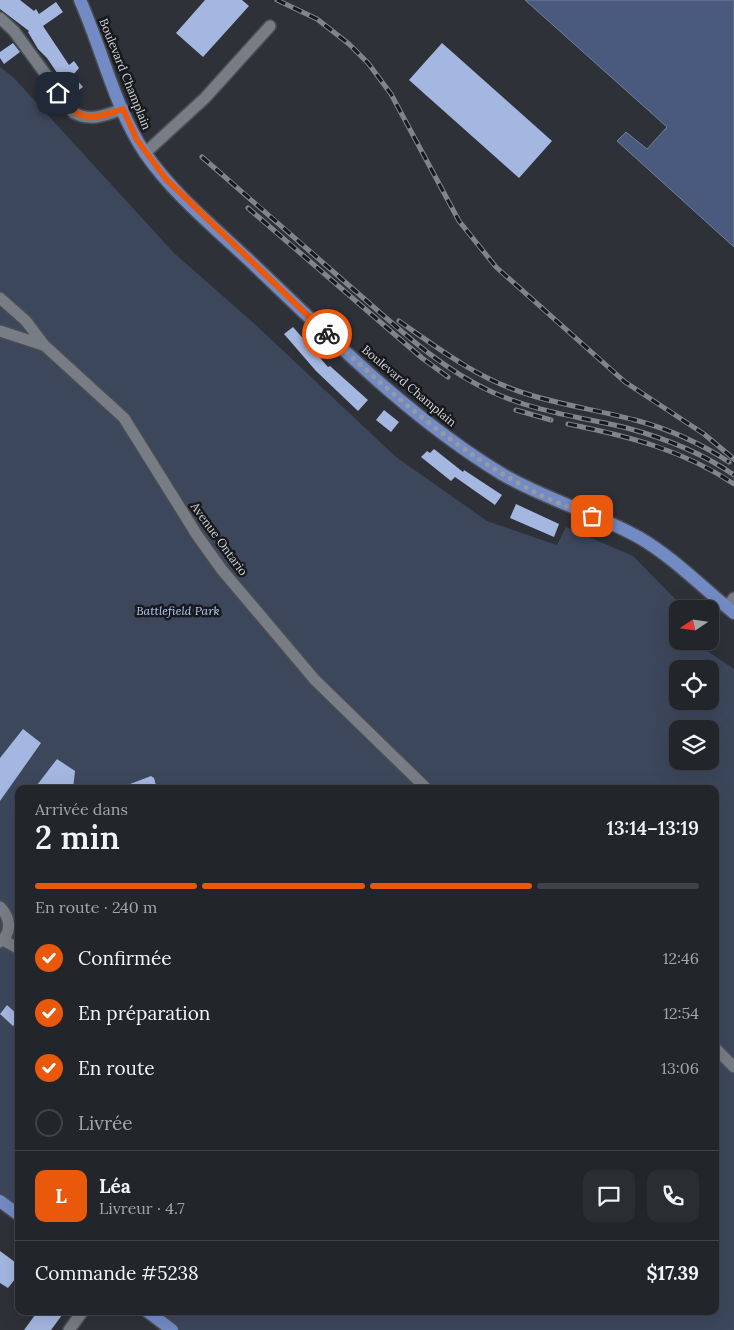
<!DOCTYPE html>
<html lang="fr">
<meta charset="utf-8">
<style>
:root{--surface:#22252a;--page:#2a2d32;--text:#f1f3f6;--muted:#a2a5a8;--line:#3f4247;--accent:#ea580c}
body{margin:0;font-family:Lora,serif;background:var(--page);color:var(--text);height:100vh;display:flex;flex-direction:column;font-size:19px;white-space:nowrap}
*{box-sizing:border-box;margin:0}
p{font-size:16px;color:var(--muted)}
.icon{flex:none;width:28px;height:28px;fill:none;stroke:currentColor;stroke-width:2;stroke-linecap:round;stroke-linejoin:round}
.map{position:relative;flex:1;overflow:hidden}
.side{position:absolute;left:15px;top:785px;width:704px;height:530px;display:flex;flex-direction:column;background:var(--surface);border-radius:10px;box-shadow:0 5px 20px #0002,0 0 0 1px var(--line)}
.side>*{flex:none}
.needle{width:32px;rotate:257deg}
.fabs{position:absolute;left:669px;top:600px;display:grid;gap:10px}
.fabs a{display:grid;place-items:center;width:50px;height:50px;border-radius:10px;background:var(--surface);box-shadow:0 5px 20px #0002,0 0 0 1px var(--line);font-size:25px}
.pin{position:absolute;display:grid;place-items:center;width:42px;height:42px;color:#fff;margin:-21px;border-radius:10px;box-shadow:0 2px 8px #0006}
.courier{position:absolute;display:grid;place-items:center;width:50px;height:50px;margin:-25px;border:4px solid #ea580c;border-radius:50%;background:#fff;color:#222;box-shadow:0 1px 6px #0007}
.summary em{font-style:normal;font-weight:600}
.summary div{display:flex;flex-direction:column-reverse}
.summary{display:flex;align-items:center;justify-content:space-between;height:85px;padding:0 20px}
h1{font-size:32px;font-weight:600;line-height:38px}
.bar{display:grid;grid-template-columns:repeat(4,1fr);gap:8px 5px;align-content:center;height:60px;padding:0 20px}
.bar i{height:6px;border-radius:4px;background:var(--line)}
.bar .active{background:var(--accent)}
.bar p{grid-column:span 4}
.line{display:flex;align-items:center;gap:12px;padding:0 20px;border-top:1px solid var(--line)}
.line div{flex:1}
.round{display:grid;place-items:center;flex:none;width:52px;height:52px;border-radius:10px;background:var(--page)}
ol{padding:0 20px;list-style:none}
li{display:flex;align-items:center;gap:15px;height:55px}
li p{margin-inline-start:auto}
li .icon{padding:5px;border-radius:50%;background:var(--accent);color:#fff;stroke-width:4}
li:last-child{color:var(--muted)}
li i{width:28px;height:28px;border:2px solid var(--line);border-radius:50%}
.map>svg:first-child{display:block}
</style>
<div class="map">
<svg width="734" height="1330" viewBox="0 0 734 1330">
<rect width="100%" height="100%" fill="#2e3138"/>
<!-- green -->
<path fill="#3d475c" fill-rule="evenodd" d="M0,67l13,10 161,176 85,75 137,129 91,64 70,24 9,-18 67,29 52,53h-7v32h14l42,28v661h-563l-25,-19h569v-522h-696v426l-19,-14zM678,669h32v32h-32zM678,729h32v32h-32z"/>
<!-- water -->
<polygon fill="#4a5a7e" stroke="#727e99" points="525,0 734,0 734,247 617,141 626,132 647,149 667,127"/>
<!-- building -->
<g fill="#a4b7e0">
<polygon points="0,0 20,0 34,11 36,9 39,14 56,2 63,12 43,26 69,65 74,61 79,68 73,75 83,87 72,95 47,58 38,49 28,32 29,31 0,9"/>
<polygon points="205,0 242,0 249,6 203,57 176,33"/>
<polygon points="13,43 20,52 4,64 0,58 0,52"/>
<polygon points="442,43 552,141 519,178 409,80"/>
<polygon points="293,327 328,367 330,366 368,400 358,411 316,371 284,334"/>
<polygon points="384,410 399,422 391,432 376,420"/>
<polygon points="434,449 463,472 464,470 502,495 495,505 455,477 451,481 421,457 427,451 430,453"/>
<polygon points="516,504 559,524 554,537 510,518"/>
<polygon points="23,729 41,743 0,801 0,758"/>
<polygon points="57,759 75,771 73,789 34,789"/>
<polygon points="151,776 154,778 157,789 117,789"/>
<polygon points="7,1005 19,1016 19,1020 13,1026 0,1014"/>
<polygon points="0,1251 19,1265 19,1274 8,1288 0,1283"/>
<polygon points="38,1311 65,1311 51,1330 24,1330"/>
</g>
<g fill="none" stroke-linecap="round" stroke-linejoin="round">
<!-- minor casing -->
<g stroke="#4a4d53" stroke-width="14">
<g id="minor">
<path d="M0,18l14,13 60,82c17,9 32,2 49,-4"/>
<polyline points="145,153 205,98 270,26"/>
<polyline points="0,298 26,321 44,345 124,418 197,535 222,570 315,680 427,789"/>
<polyline points="0,331 43,345"/>
<polyline points="727,607 734,598"/>
<path d="M0,907c10,10 13,25 0,35"/>
<polyline points="3,940 19,949"/>
<polyline points="715,1048 734,1067"/>
<polyline points="69,1330 83,1311"/>
</g>
</g>
<!-- major casing -->
<g stroke="#4a4d53" stroke-width="15">
<g id="major">
<path d="M80,0c22,49 35,109 65,153 28,41 70,75 106,109 79,75 157,155 251,212 44,26 94,39 138,64 34,20 63,50 94,75"/>
<polyline points="0,1201 19,1215"/>
<polyline points="147,1311 172,1330"/>
</g>
</g>
<!-- minor -->
<use href="#minor" stroke="#787c85" stroke-width="11"/>
<!-- major -->
<use href="#major" stroke="#738bc5" stroke-width="12"/>
<!-- rail casing -->
<g stroke="#81848a" stroke-width="5">
<g id="rail">
<polyline points="277,0 317,19 349,44 368,63 391,94 459,221 496,267 625,382 704,434 734,459"/>
<path d="M202,157c51,44 101,88 151,132 44,38 86,79 139,103 44,20 89,25 135,36 37,10 75,25 107,47"/>
<polyline points="248,208 422,358 448,377"/>
<path d="M399,321c40,28 78,57 125,72 36,12 74,17 111,27 34,9 65,23 94,42"/>
<polyline points="516,410 551,420"/>
<path d="M568,424c60,12 115,26 166,60"/>
</g>
</g>
<!-- rail -->
<use href="#rail" stroke="#18191c" stroke-width="3" stroke-dasharray="9" stroke-linecap="butt"/>
</g>
<g fill="none" stroke-linecap="round" stroke-linejoin="round">
<!-- done -->
<path stroke="#979a9f" stroke-width="5" stroke-dasharray="0 9" d="M327,334c62,58 127,115 202,155 20,11 42,19 63,27"/>
<!-- route -->
<path stroke="#ea580c" stroke-width="6" d="M58,93c22,30 32,27 65,16l14,31 29,39 161,155"/>
</g>
<g text-anchor="middle" stroke-width="5" stroke-linejoin="round" paint-order="stroke">
<!-- street labels -->
<g font-size="12" fill="#d0d3d7" stroke="#18191c">
<text transform="translate(125 74) rotate(68)" y="4">Boulevard Champlain</text>
<text transform="translate(409 386) rotate(40)" y="4">Boulevard Champlain</text>
<text transform="translate(219 539) rotate(54)" y="4">Avenue Ontario</text>
</g>
<!-- park labels -->
<g font-size="12" font-style="italic" fill="#b2c8f9" stroke="#18191c">
<text x="178" y="615">Battlefield Park</text>
</g>
</g>
</svg>
<div class="fabs">
<a><svg class="needle" viewBox="-14 -14 28 28"><path d="M0-13l5 13h-10z" fill="#e53935"/><path d="M0 13l5-13h-10z" fill="#a2a5a8"/></svg></a>
<a><svg class="icon" aria-label="locate" viewBox="0 0 24 24"><circle cx="12" cy="12" r="6"/><path d="M12 2v4M12 18v4M2 12h4M18 12h4"/></svg></a>
<a><svg class="icon" aria-label="layers" viewBox="0 0 24 24"><path d="M12 4l9 5-9 5-9-5zM3 14l9 5 9-5"/></svg></a>
</div>
<div class="pin" style="left:592px;top:516px;background:#ea580c"><svg class="icon" aria-label="bag" viewBox="0 0 24 24"><path d="M5 8h14l-1 12H6zM9 8a3 3 0 0 1 6 0"/></svg></div>
<div class="pin" style="left:58px;top:93px;background:#1f2937"><svg class="icon" aria-label="home" viewBox="0 0 24 24"><path d="M3 11l9-7 9 7M6 9v11h12V9"/></svg></div>
<div class="courier" style="left:327px;top:334px"><svg class="icon" aria-label="bike" viewBox="0 0 24 24"><circle cx="6" cy="16" r="4"/><circle cx="18" cy="16" r="4"/><path d="M6 16l4-8h5l3 8M10 8l3 8H6M13 5h3"/></svg></div>
<section class="side">
<div class="summary"><div><h1>2 min</h1><p>Arrivée dans</p></div><em>13:14–13:19</em></div>
<div class="bar"><i class="active"></i><i class="active"></i><i class="active"></i><i></i><p>En route · 240 m</p></div>
<ol>
<li><svg class="icon" aria-label="check" viewBox="0 0 24 24"><path d="M5 12l5 5 9-10"/></svg>Confirmée<p>12:46</p></li>
<li><svg class="icon" aria-label="check" viewBox="0 0 24 24"><path d="M5 12l5 5 9-10"/></svg>En préparation<p>12:54</p></li>
<li><svg class="icon" aria-label="check" viewBox="0 0 24 24"><path d="M5 12l5 5 9-10"/></svg>En route<p>13:06</p></li>
<li><i></i>Livrée</li>
</ol>
<div class="line" style="height:90px"><b class="round" style="background:var(--accent);color:#fff">L</b><div><b>Léa</b><p>Livreur · 4.7</p></div><a class="round"><svg class="icon" aria-label="chat" viewBox="0 0 24 24"><path d="M4 5h16v11H9l-5 4z"/></svg></a><a class="round"><svg class="icon" aria-label="phone" viewBox="0 0 24 24"><path d="M5 4h4l2 5-3 2q2 4 5 5l2-3 5 2v4C11 20 4 13 5 4z"/></svg></a></div>
<div class="line" style="height:65px"><div>Commande #5238</div><b>$17.39</b></div>
</section>
</div>
